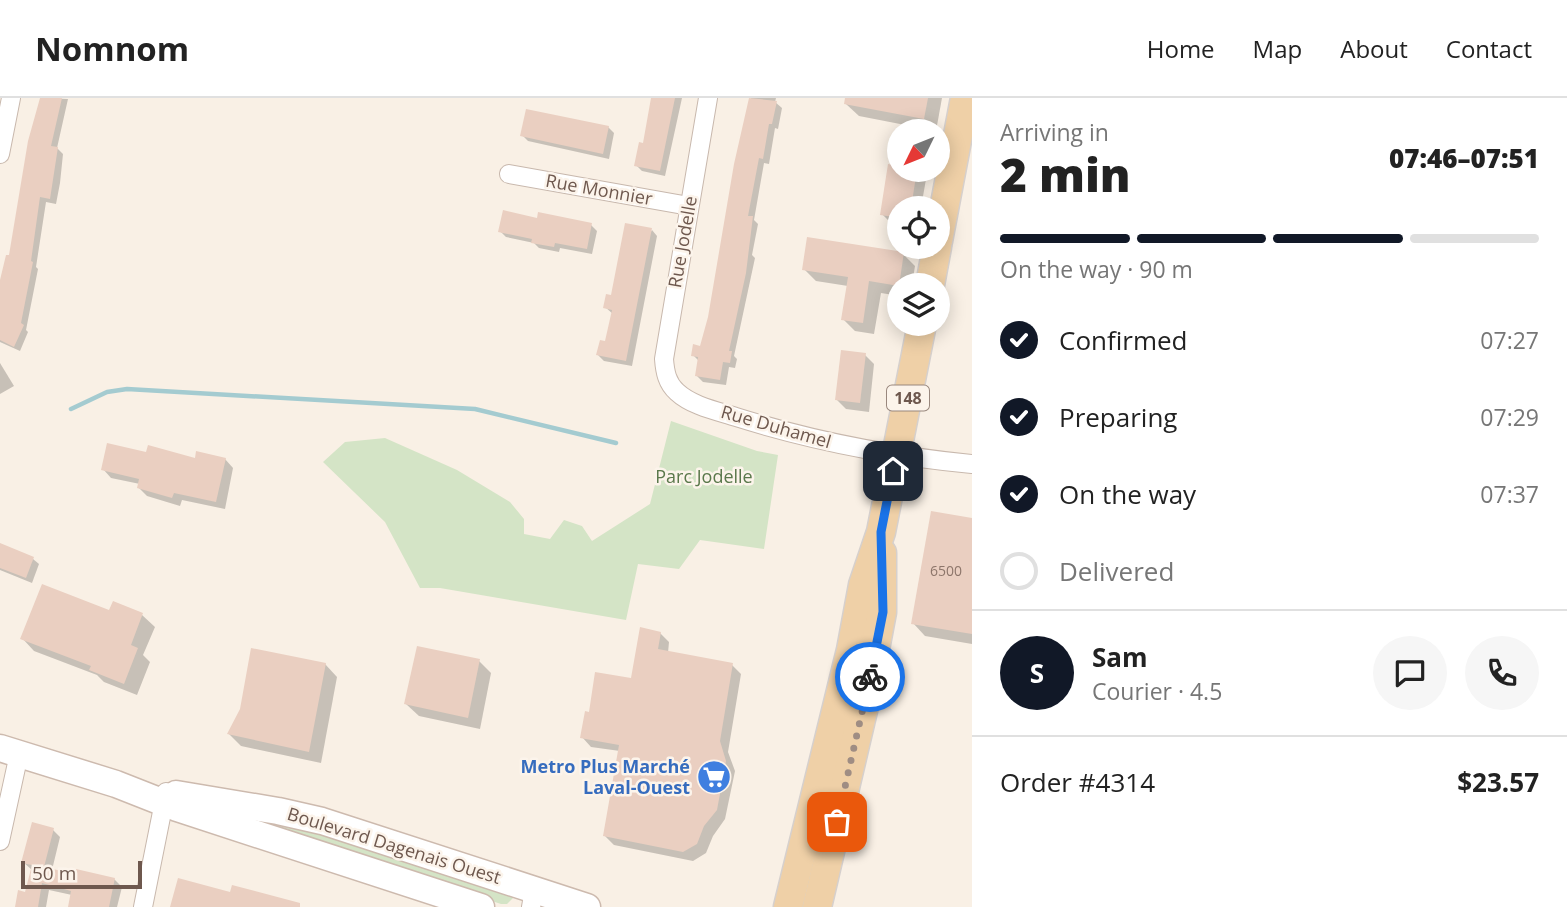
<!DOCTYPE html>
<meta charset="utf-8">
<style>
:root{--surface:#fff;--page:#f6f6f6;--text:#222;--muted:#767676;--line:#e0e0e0;--accent:#111827}
body{margin:0;font-family:"Open Sans",sans-serif;background:var(--page);color:var(--text);height:100vh;display:flex;flex-direction:column;font-size:26px;white-space:nowrap}
*{box-sizing:border-box;margin:0}
p{font-size:23px;color:var(--muted)}
.icon{flex:none;width:38px;height:38px;fill:none;stroke:currentColor;stroke-width:2;stroke-linecap:round;stroke-linejoin:round}
.map{position:relative;flex:1;overflow:hidden}
.panel{display:flex;flex-direction:column;background:var(--surface);width:595px}
.panel>*{flex:none}
.needle{width:46px;rotate:227deg}
.buttons{position:absolute;left:887px;top:21px;display:grid;gap:14px}
.buttons a{display:grid;place-items:center;width:63px;height:63px;border-radius:50%;background:var(--surface);box-shadow:0 4px 18px #0003;font-size:35px}
.scale{position:absolute;left:21px;bottom:18px;width:121px;box-sizing:border-box;padding-left:7px;border:4px solid #6e584e;border-top:0;font-size:19px;line-height:24px;white-space:nowrap;color:#6e584e;-webkit-text-stroke:5px #fcf4eb;paint-order:stroke}
.pin{position:absolute;display:grid;place-items:center;width:60px;height:60px;color:#fff;margin:-30px;border-radius:14px;box-shadow:0 4px 10px #0006}
.courier{position:absolute;display:grid;place-items:center;width:70px;height:70px;margin:-35px;border:5px solid #1a73e8;border-radius:50%;background:#fff;color:#222;box-shadow:0 2px 9px #0007}
.headline em{font-style:normal;font-weight:800}
.headline div{display:flex;flex-direction:column-reverse}
.headline{display:flex;align-items:center;justify-content:space-between;height:119px;padding:0 28px}
h1{font-size:46px;font-weight:800;line-height:52px}
.bar{display:grid;grid-template-columns:repeat(4,1fr);gap:10px 7px;align-content:center;height:84px;padding:0 28px}
.bar i{height:9px;border-radius:5px;background:var(--line)}
.bar .on{background:var(--accent)}
.bar p{grid-column:span 4}
.line{display:flex;align-items:center;gap:18px;padding:0 28px;border-top:2px solid var(--line)}
.line div{flex:1}
.round{display:grid;place-items:center;flex:none;width:74px;height:74px;border-radius:37px;background:var(--page)}
ol{padding:0 28px;list-style:none}
li{display:flex;align-items:center;gap:21px;height:77px}
li p{margin-inline-start:auto}
li .icon{padding:7px;border-radius:50%;background:var(--accent);color:#fff;stroke-width:4}
li:last-child{color:var(--muted)}
li i{width:38px;height:38px;border:4px solid var(--line);border-radius:50%}
header{display:flex;align-items:center;gap:42px;box-sizing:border-box;height:98px;padding:0 35px;background:var(--surface);border-bottom:2px solid var(--line)}
header strong{font-size:33px}
nav{display:flex;gap:38px;margin-inline-start:auto;font-size:24px}
main{display:flex;flex:1;min-height:0}
.map>svg:first-child{display:block}
</style>
<header>
<strong>Nomnom</strong>
<nav><a>Home</a><a>Map</a><a>About</a><a>Contact</a></nav>
</header>
<main>
<div class="map">
<svg width="972" height="809" viewBox="0 0 972 809">
<rect width="100%" height="100%" fill="#f9f0e5"/>
<!-- green -->
<g fill="#d4e4c6">
<polygon points="671,323 757,353 778,357 764,451 700,442 679,471 638,466 626,522 440,490 420,490 385,424 323,364 345,344 385,340 457,372 510,404 524,421 524,436 550,441 564,422 582,428 592,443 650,406"/>
<polygon points="217,714 272,721 513,796 513,800 507,806 501,806"/>
</g>
<!-- shadow -->
<g fill="#0003">
<polygon points="41,0 68,1 57,50 63,56 60,85 56,106 46,104 36,169 38,171 26,232 28,234 20,253 0,244 0,193 10,159"/>
<polygon points="653,0 682,0 665,78 642,73 636,67 645,47"/>
<polygon points="751,0 776,0 775,4 782,10 778,31 775,30 769,66 764,65 754,122 758,126 752,157 755,160 734,258 737,261 735,270 729,269 726,287 703,284 697,278 699,263 693,257 701,250 710,220 736,66"/>
<polygon points="847,0 942,0 936,33 859,18 846,6"/>
<polygon points="608,29 614,35 609,61 528,43 522,37"/>
<polygon points="900,72 917,72 926,81 921,110 900,110 900,127 891,125 882,116"/>
<polygon points="538,122 591,127 597,133 592,156 560,150 559,154 539,150 534,145 506,139 500,133"/>
<polygon points="652,132 657,138 632,268 604,263 598,257 606,245 613,216 605,209"/>
<polygon points="903,156 915,168 912,187 900,187 900,198 881,195 874,236 855,233 843,221 848,188 816,183 804,171"/>
<polygon points="865,257 874,266 869,314 846,311 837,302"/>
<polygon points="0,265 14,288 0,296"/>
<polygon points="148,356 196,362 225,361 233,370 225,411 182,402 180,408 147,398 139,390 140,386 111,380 103,371"/>
<polygon points="972,421 972,546 925,538 913,525"/>
<polygon points="0,447 33,461 39,466 32,485 0,472"/>
<polygon points="110,515 142,517 155,529 143,557 150,564 137,597 104,584 97,577 34,553 22,540"/>
<polygon points="660,535 669,544 668,555 732,567 741,576 728,654 735,673 725,721 713,738 706,755 693,763 614,747 605,738 620,653 591,649 582,639 590,616 633,582"/>
<polygon points="479,563 491,575 480,631 419,618 406,606"/>
<polygon points="325,566 337,579 321,665 241,648 229,636"/>
<polygon points="53,732 60,739 52,772 76,778 114,781 122,789 117,809 69,809 72,797 49,792 46,809 17,809 19,794 27,796 32,772 23,764"/>
</g>
<g fill="none" stroke-linecap="round" stroke-linejoin="round">
<!-- stream -->
<polyline stroke="#a4cbd0" stroke-width="4.5" points="71,311 107,294 127,291 475,311 616,345"/>
</g>
<!-- building -->
<g fill="#eacfc1">
<polygon points="40,0 62,0 51,48 58,49 50,101 40,99 31,163 33,164 21,225 24,227 14,249 0,242 0,182 6,157 9,157 28,43"/>
<polygon points="651,0 675,0 660,73 634,68 639,44 643,45"/>
<polygon points="749,0 777,3 772,26 769,26 763,61 759,60 748,118 753,118 746,175 729,253 732,253 730,265 723,264 720,282 695,278 698,259 691,258 693,246 700,248 708,219 734,66"/>
<polygon points="845,0 928,0 924,21 844,6"/>
<polygon points="526,11 609,28 603,56 520,38"/>
<polygon points="888,66 900,68 900,72 917,72 911,110 900,110 900,120 880,117"/>
<polygon points="503,112 537,120 538,114 592,125 587,151 555,145 554,149 531,145 532,141 498,134"/>
<polygon points="625,125 652,130 626,263 596,257 600,242 605,243 612,212 603,210 606,196 611,197"/>
<polygon points="807,139 904,154 899,188 869,183 863,225 841,222 848,179 802,172"/>
<polygon points="841,252 866,255 860,305 835,302"/>
<polygon points="107,345 146,354 148,347 195,360 196,353 226,360 216,404 174,395 172,400 137,390 139,381 101,372"/>
<polygon points="931,413 972,420 972,536 911,526"/>
<polygon points="0,445 34,459 26,480 0,470"/>
<polygon points="42,486 109,512 113,503 143,515 131,547 138,550 124,586 89,572 91,568 20,541"/>
<polygon points="640,529 661,534 658,551 733,565 720,643 726,663 717,712 704,728 697,746 683,754 603,738 619,647 580,640 585,613 589,614 595,574 631,580"/>
<polygon points="417,548 480,561 468,620 404,606"/>
<polygon points="251,550 326,565 309,654 227,636 240,611"/>
<polygon points="32,724 54,730 44,769 75,776 76,771 115,780 109,809 68,809 71,793 42,785 38,809 15,809 18,792 25,794 32,767 21,765"/>
<polygon points="178,780 230,794 232,787 300,805 300,809 170,809"/>
</g>
<g fill="none" stroke-linecap="round" stroke-linejoin="round">
<!-- minor casing -->
<g stroke="#c8b8ad" stroke-width="20">
<g id="minor">
<path d="M708,0l-44,261c1,13 3,24 13,33 15,14 40,19 59,25 80,25 153,39 236,47"/>
<polyline points="0,56 11,0"/>
<polyline points="509,76 689,108"/>
<polyline points="0,743 19,656"/>
<polyline points="143,809 166,694"/>
<polyline points="531,809 534,792"/>
</g>
</g>
<!-- secondary casing -->
<g stroke="#cdbaae" stroke-width="29">
<g id="secondary">
<polyline points="0,650 116,686 177,710 481,809"/>
<polyline points="176,696 278,713 322,723 587,809"/>
</g>
</g>
<!-- primary casing -->
<g stroke="#d6d0cd" stroke-width="31">
<g id="primary">
<polyline points="938,143 965,0"/>
<polyline points="930,187 937,149"/>
<polyline points="788,809 851,552 863,487 881,434 922,226"/>
<polyline points="817,809 865,604 882,514 882,455"/>
</g>
</g>
<!-- minor -->
<use href="#minor" stroke="#fff" stroke-width="18"/>
<!-- secondary -->
<use href="#secondary" stroke="#fff" stroke-width="26"/>
<!-- primary -->
<use href="#primary" stroke="#efd0a7" stroke-width="28"/>
</g>
<g fill="none" stroke-linecap="round" stroke-linejoin="round">
<!-- done -->
<polyline stroke="#9f8d83" stroke-width="7" stroke-dasharray="0 12.6" points="837,724 870,579"/>
<!-- route -->
<polyline stroke="#1a73e8" stroke-width="9" points="870,579 883,514 881,434 893,373"/>
</g>
<!-- icons -->
<defs>
<g id="supermarket-disc" transform="scale(1.75)"><circle r="9.5" fill="#3f7fe0" stroke="#fcf4eb"/><path d="M-6-5.5h2.5l.6 2H6L4.5 2H-2.5L-4.4-4H-6ZM-1.5 3.2a1.3 1.3 0 1 0 .1 0ZM3 3.2a1.3 1.3 0 1 0 .1 0Z" fill="#fff"/></g>
</defs>
<g fill-rule="evenodd">
<use href="#supermarket-disc" x="714" y="679"/>
</g>
<g text-anchor="middle" stroke-width="5" stroke-linejoin="round" paint-order="stroke">
<!-- number labels -->
<g font-size="14" fill="#8d766b">
<text x="946" y="478">6500</text>
</g>
<!-- shield labels -->
<rect fill="#fcf4eb" stroke="#99877d" stroke-width="2" x="887" y="287.5" width="42" height="25" rx="5"/>
<g font-size="16" font-weight="bold" fill="#6e584e">
<text x="908" y="306">148</text>
</g>
<!-- street labels -->
<g font-size="18" fill="#6e584e" stroke="#fcf4eb">
<text transform="translate(599 92) rotate(10)" y="6">Rue Monnier</text>
<text transform="translate(683 144) rotate(-80)" y="6">Rue Jodelle</text>
<text transform="translate(776 329) rotate(16)" y="6">Rue Duhamel</text>
<text transform="translate(394 748) rotate(17)" y="6">Boulevard Dagenais Ouest</text>
</g>
<!-- park labels -->
<g font-size="18" fill="#5a784b" stroke="#fcf4eb">
<text x="704" y="385">Parc Jodelle</text>
</g>
<!-- shop labels -->
<g font-size="18" font-weight="bold" fill="#366cbe" stroke="#fcf4eb" text-anchor="end">
<text x="690" y="675">Metro Plus Marché<tspan x="690" dy="21">Laval-Ouest</tspan></text>
</g>
</g>
</svg>
<div class="buttons">
<a><svg class="needle" viewBox="-14 -14 28 28"><path d="M0-13l5 13h-10z" fill="#e53935"/><path d="M0 13l5-13h-10z" fill="#767676"/></svg></a>
<a><svg class="icon" aria-label="locate" viewBox="0 0 24 24"><circle cx="12" cy="12" r="6"/><path d="M12 2v4M12 18v4M2 12h4M18 12h4"/></svg></a>
<a><svg class="icon" aria-label="layers" viewBox="0 0 24 24"><path d="M12 4l9 5-9 5-9-5zM3 14l9 5 9-5"/></svg></a>
</div>
<div class="scale">50 m</div>
<div class="pin" style="left:837px;top:724px;background:#ea580c"><svg class="icon" aria-label="bag" viewBox="0 0 24 24"><path d="M5 8h14l-1 12H6zM9 8a3 3 0 0 1 6 0"/></svg></div>
<div class="pin" style="left:893px;top:373px;background:#1f2937"><svg class="icon" aria-label="home" viewBox="0 0 24 24"><path d="M3 11l9-7 9 7M6 9v11h12V9"/></svg></div>
<div class="courier" style="left:870px;top:579px"><svg class="icon" aria-label="bike" viewBox="0 0 24 24"><circle cx="6" cy="16" r="4"/><circle cx="18" cy="16" r="4"/><path d="M6 16l4-8h5l3 8M10 8l3 8H6M13 5h3"/></svg></div>
</div>
<section class="panel">
<div class="headline"><div><h1>2 min</h1><p>Arriving in</p></div><em>07:46–07:51</em></div>
<div class="bar"><i class="on"></i><i class="on"></i><i class="on"></i><i></i><p>On the way · 90 m</p></div>
<ol>
<li><svg class="icon" aria-label="check" viewBox="0 0 24 24"><path d="M5 12l5 5 9-10"/></svg>Confirmed<p>07:27</p></li>
<li><svg class="icon" aria-label="check" viewBox="0 0 24 24"><path d="M5 12l5 5 9-10"/></svg>Preparing<p>07:29</p></li>
<li><svg class="icon" aria-label="check" viewBox="0 0 24 24"><path d="M5 12l5 5 9-10"/></svg>On the way<p>07:37</p></li>
<li><i></i>Delivered</li>
</ol>
<div class="line" style="height:126px"><b class="round" style="background:var(--accent);color:#fff">S</b><div><b>Sam</b><p>Courier · 4.5</p></div><a class="round"><svg class="icon" aria-label="chat" viewBox="0 0 24 24"><path d="M4 5h16v11H9l-5 4z"/></svg></a><a class="round"><svg class="icon" aria-label="phone" viewBox="0 0 24 24"><path d="M5 4h4l2 5-3 2q2 4 5 5l2-3 5 2v4C11 20 4 13 5 4z"/></svg></a></div>
<div class="line" style="height:91px"><div>Order #4314</div><b>$23.57</b></div>
</section>
</main>
